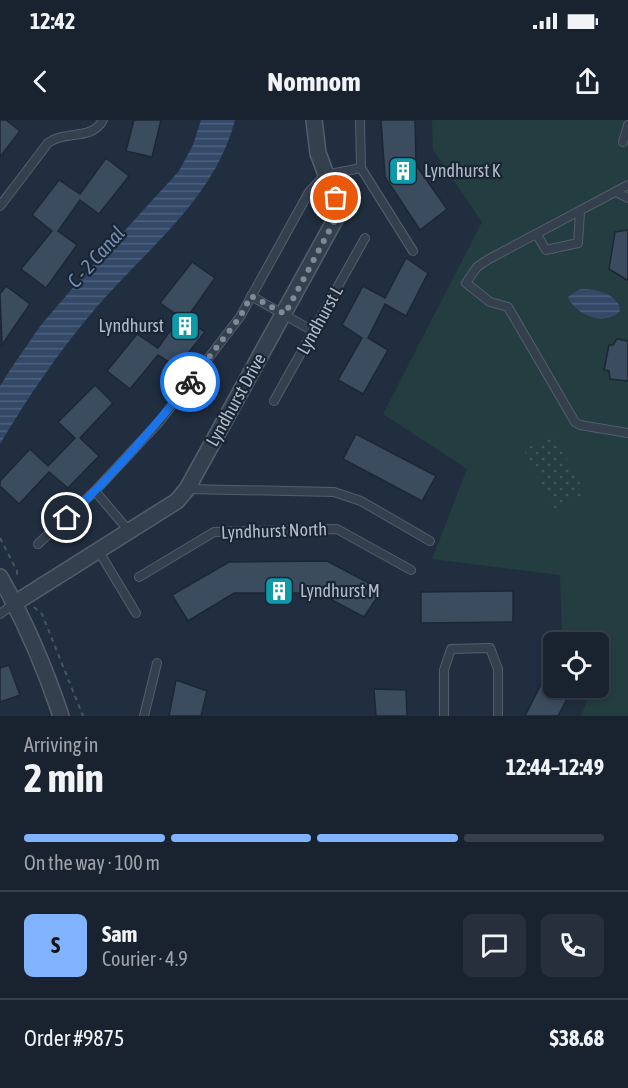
<!DOCTYPE html>
<meta charset="utf-8">
<style>
:root{--surface:#19222f;--page:#262f3b;--text:#f1f3f6;--muted:#9fa4aa;--line:#373f4b;--accent:#81b3ff}
body{margin:0;font-family:"Asap Condensed",sans-serif;background:var(--page);color:var(--text);height:100vh;display:flex;flex-direction:column;font-size:22px;white-space:nowrap}
*{box-sizing:border-box;margin:0}
p{font-size:20px;color:var(--muted)}
.icon{flex:none;width:33px;height:33px;fill:none;stroke:currentColor;stroke-width:2;stroke-linecap:round;stroke-linejoin:round}
.map{position:relative;height:596px;overflow:hidden}
.panel{display:flex;flex-direction:column;background:var(--surface);flex:1}
.panel>*{flex:none}
.tools{position:absolute;left:543px;top:512px;display:grid;gap:12px}
.tools a{display:grid;place-items:center;width:66px;height:66px;border-radius:9px;background:var(--surface);box-shadow:0 3px 9px #0003,0 0 0 2px var(--line);font-size:30px}
.pin{position:absolute;display:grid;place-items:center;width:51px;height:51px;color:#fff;margin:-26px;border:3px solid #fff;border-radius:50%;box-shadow:0 2px 6px #0007}
.courier{position:absolute;display:grid;place-items:center;width:60px;height:60px;margin:-30px;border:4px solid #1a73e8;border-radius:50%;background:#fff;color:#222;box-shadow:0 2px 8px #0007}
.head em{font-style:normal;font-weight:700}
.head div{display:flex;flex-direction:column-reverse}
.head{display:flex;align-items:center;justify-content:space-between;height:102px;padding:0 24px}
h1{font-size:39px;font-weight:700;line-height:45px}
.bar{display:grid;grid-template-columns:repeat(4,1fr);gap:9px 6px;align-content:center;height:72px;padding:0 24px}
.bar i{height:8px;border-radius:4px;background:var(--line)}
.bar .active{background:var(--accent)}
.bar p{grid-column:span 4}
.line{display:flex;align-items:center;gap:15px;padding:0 24px;border-top:2px solid var(--line)}
.line div{flex:1}
.round{display:grid;place-items:center;flex:none;width:63px;height:63px;border-radius:9px;background:var(--page)}
.status{display:flex;justify-content:space-between;align-items:center;height:42px;padding:0 30px;background:var(--surface);direction:ltr}
.status svg{height:16px;fill:currentColor}
header{display:flex;justify-content:space-between;align-items:center;height:78px;padding:0 24px;background:var(--surface);font-size:27px;font-weight:700}
.map>svg:first-child{display:block}
</style>
<div class="status"><b>12:42</b><svg viewBox="0 0 49 12"><path d="M0 12V9h3v3zM5 12V6h3v6zM10 12V3h3v9zM15 12V0h3v12zM26 1h20v11H26zM47 4h2v5h-2z"/></svg></div>
<header><svg class="icon" aria-label="back" viewBox="0 0 24 24"><path d="M15 5l-7 7 7 7"/></svg>Nomnom<svg class="icon" aria-label="share" viewBox="0 0 24 24"><path d="M12 15V3M7 8l5-5 5 5M5 13v7h14v-7"/></svg></header>
<div class="map">
<svg width="628" height="596" viewBox="0 0 628 596">
<defs>
<pattern id="park-dots" width="8" height="8" patternUnits="userSpaceOnUse" patternTransform="scale(1.5)"><rect width="8" height="8" fill="#233d40"/><path d="M2 2h.1M6 6h.1" fill="none" stroke="#41575a" stroke-width="1.8" stroke-linecap="round"/></pattern>
<pattern id="water-rules" width="6" height="5" patternUnits="userSpaceOnUse" patternTransform="scale(1.5)"><rect width="6" height="5" fill="#334968"/><path d="M0 2.5h6" fill="none" stroke="#4e617c"/></pattern>
</defs>
<rect width="100%" height="100%" fill="#212e3f"/>
<!-- green -->
<polygon fill="#233d40" points="432,0 628,0 628,596 581,596 592,567 598,567 598,522 562,522 560,455 432,439 467,349 383,294 482,102 433,30"/>
<!-- park -->
<polygon fill="url(#park-dots)" points="553,314 585,373 555,389 524,330"/>
<!-- water -->
<g fill="url(#water-rules)">
<path d="M201,0h34c-21,80 -89,129 -140,189 -36,42 -67,88 -95,135v-58l12,-19 29,-42 36,-42 102,-112 14,-26z"/>
<path d="M580,169c14,-1 40,5 40,22 -15,16 -45,4 -52,-14z"/>
</g>
<!-- building -->
<g fill="#3c4c5f" stroke="#1c2736" stroke-width="1.5">
<polygon points="0,0 6,0 20,11 0,37"/>
<polygon points="134,0 161,0 152,37 126,31"/>
<polygon points="381,0 415,0 416,45 447,89 420,110 385,57"/>
<polygon points="106,38 129,56 99,94 80,80 58,111 77,125 46,168 21,149 52,111 32,95 59,60 80,74"/>
<polygon points="628,110 628,159 627,160 609,149 615,112"/>
<polygon points="406,138 428,153 406,196 385,184 368,218 388,230 363,274 338,260 362,218 342,205 363,166 385,178"/>
<polygon points="192,142 215,158 186,199 205,212 177,247 158,235 130,269 107,251 137,214 158,228 180,197 160,183"/>
<polygon points="6,166 30,184 2,225 0,174"/>
<polygon points="617,219 628,221 628,261 610,259 609,251 604,250 609,225 613,225"/>
<polygon points="95,265 113,283 80,318 99,336 68,368 49,352 19,384 0,366 0,361 30,329 48,346 75,318 58,302"/>
<polygon points="356,314 436,356 422,381 343,339"/>
<polygon points="327,441 382,470 364,497 319,473 234,473 188,501 172,475 229,442"/>
<polygon points="513,471 513,502 421,503 421,472"/>
<polygon points="552,543 554,567 573,567 558,596 525,596"/>
<polygon points="9,545 20,575 0,582 0,548"/>
<polygon points="176,560 207,571 201,596 169,596"/>
<polygon points="374,569 406,570 407,596 376,596"/>
</g>
<g fill="none" stroke-linecap="round" stroke-linejoin="round">
<!-- service casing -->
<g stroke="#535e6d" stroke-width="10">
<g id="service">
<polyline points="360,0 361,48 413,131"/>
<polyline points="623,22 628,5"/>
<polyline points="628,65 489,139 477,147 466,163 490,182 508,187 575,302 580,305 628,313"/>
<polyline points="616,72 628,78"/>
<path d="M0,86l48,-63c17,-13 44,-2 55,-23"/>
<polyline points="537,115 546,130 578,123 580,92"/>
<polyline points="251,176 313,211"/>
<polyline points="274,281 365,118"/>
<polyline points="187,369 334,372 361,381 430,421"/>
<polyline points="95,371 129,411"/>
<polyline points="38,424 95,371 160,301 240,197 309,72 325,55 361,48"/>
<polyline points="98,430 136,493"/>
<polyline points="139,457 214,412 337,409 411,450"/>
<polyline points="0,494 15,483"/>
<polyline points="144,596 157,543"/>
<polyline points="444,596 444,550 451,529 490,528 498,549 498,596"/>
</g>
</g>
<!-- minor casing -->
<g stroke="#535e6d" stroke-width="18">
<g id="minor">
<path d="M0,457c25,44 45,91 61,139"/>
<polyline points="15,483 177,381 187,369 336,98 338,87 318,33 314,0"/>
</g>
</g>
<!-- path -->
<g stroke="#415a5d" stroke-width="2" stroke-dasharray="4.5 4.5" stroke-linecap="butt">
<polyline points="0,418 17,451 17,459"/>
<polyline points="34,487 42,494 83,596"/>
</g>
<!-- service -->
<use href="#service" stroke="#35404f" stroke-width="8"/>
<!-- minor -->
<use href="#minor" stroke="#35404f" stroke-width="15"/>
</g>
<g fill="none" stroke-linecap="round" stroke-linejoin="round">
<!-- done -->
<polyline stroke="#7f8a99" stroke-width="6" stroke-dasharray="0 10.8" points="190,262 240,197 251,176 285,194 336,98 336,78"/>
<!-- route -->
<path stroke="#1a73e8" stroke-width="8" d="M67,398c45,-42 85,-88 123,-136"/>
</g>
<!-- icons -->
<defs>
<g id="building-square" transform="scale(1.5)"><rect x="-9" y="-9" width="18" height="18" rx="4" fill="#0f9aa8" stroke="#1a2534"/><path d="M-4-6H4V6H1V3H-1V6H-4ZM-2.5-4.3h1.7v1.8h-1.7ZM.8-4.3h1.7v1.8H.8ZM-2.5-1h1.7V.8h-1.7ZM.8-1h1.7V.8H.8Z" fill="#fff"/></g>
</defs>
<g fill-rule="evenodd">
<use href="#building-square" x="403" y="51"/>
<use href="#building-square" x="185" y="206"/>
<use href="#building-square" x="279" y="471"/>
</g>
<g text-anchor="middle" stroke-width="4.5" stroke-linejoin="round" paint-order="stroke">
<!-- poi labels -->
<g font-size="18" fill="#b1bbca" stroke="#1a2534" text-anchor="start">
<text x="424" y="57">Lyndhurst K</text>
<text x="164" y="212" text-anchor="end">Lyndhurst</text>
<text x="300" y="477">Lyndhurst M</text>
</g>
<!-- street labels -->
<g font-size="18" fill="#b1bbca" stroke="#1a2534">
<text transform="translate(320 200) rotate(-61)" y="6">Lyndhurst L</text>
<text transform="translate(236 280) rotate(-61)" y="6">Lyndhurst Drive</text>
<text transform="translate(274 411) rotate(-2)" y="6">Lyndhurst North</text>
</g>
<!-- water labels -->
<g font-size="20" font-style="italic" fill="#7591b5" stroke="#1a2534">
<text transform="translate(96 137) rotate(-48)" y="7">C - 2 Canal</text>
</g>
</g>
</svg>
<div class="tools">
<a><svg class="icon" aria-label="locate" viewBox="0 0 24 24"><circle cx="12" cy="12" r="6"/><path d="M12 2v4M12 18v4M2 12h4M18 12h4"/></svg></a>
</div>
<div class="pin" style="left:336px;top:78px;background:#ea580c"><svg class="icon" aria-label="bag" viewBox="0 0 24 24"><path d="M5 8h14l-1 12H6zM9 8a3 3 0 0 1 6 0"/></svg></div>
<div class="pin" style="left:67px;top:398px;background:#1f2937"><svg class="icon" aria-label="home" viewBox="0 0 24 24"><path d="M3 11l9-7 9 7M6 9v11h12V9"/></svg></div>
<div class="courier" style="left:190px;top:262px"><svg class="icon" aria-label="bike" viewBox="0 0 24 24"><circle cx="6" cy="16" r="4"/><circle cx="18" cy="16" r="4"/><path d="M6 16l4-8h5l3 8M10 8l3 8H6M13 5h3"/></svg></div>
</div>
<section class="panel">
<div class="head"><div><h1>2 min</h1><p>Arriving in</p></div><em>12:44–12:49</em></div>
<div class="bar"><i class="active"></i><i class="active"></i><i class="active"></i><i></i><p>On the way · 100 m</p></div>
<div class="line" style="height:108px"><b class="round" style="background:var(--accent);color:#111">S</b><div><b>Sam</b><p>Courier · 4.9</p></div><a class="round"><svg class="icon" aria-label="chat" viewBox="0 0 24 24"><path d="M4 5h16v11H9l-5 4z"/></svg></a><a class="round"><svg class="icon" aria-label="phone" viewBox="0 0 24 24"><path d="M5 4h4l2 5-3 2q2 4 5 5l2-3 5 2v4C11 20 4 13 5 4z"/></svg></a></div>
<div class="line" style="height:78px"><div>Order #9875</div><b>$38.68</b></div>
</section>
